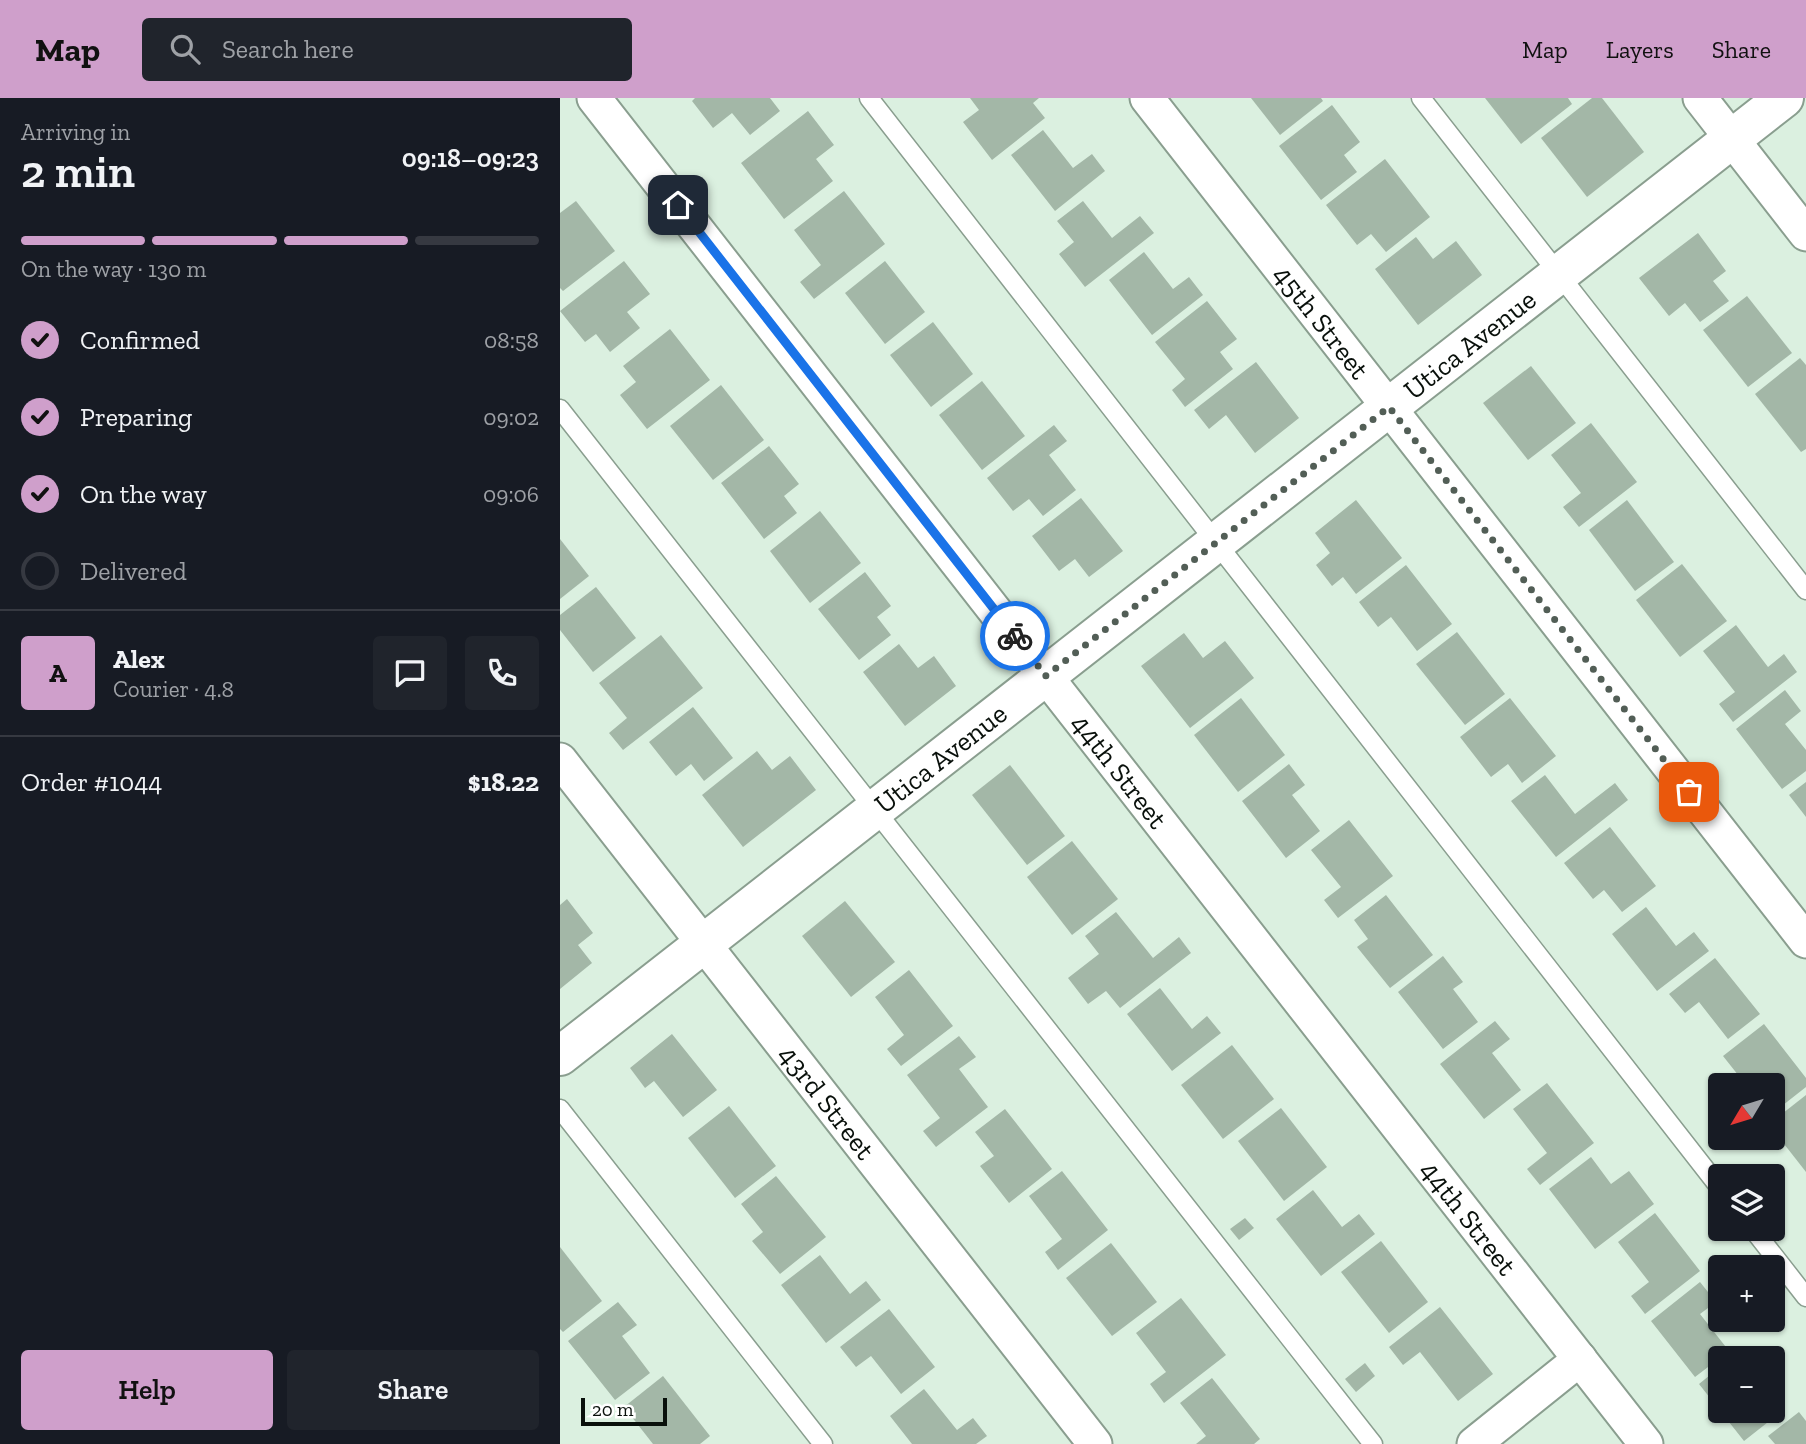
<!DOCTYPE html>
<meta charset="utf-8">
<style>
:root{--surface:#171b24;--page:#20242c;--text:#f1f3f6;--muted:#9ea1a6;--line:#363941;--accent:#cf9fcb}
body{margin:0;font-family:"Zilla Slab",serif;background:var(--page);color:var(--text);height:100vh;display:flex;flex-direction:column;font-size:26px;white-space:nowrap}
*{box-sizing:border-box;margin:0}
p{font-size:23px;color:var(--muted)}
.icon{flex:none;width:38px;height:38px;fill:none;stroke:currentColor;stroke-width:2;stroke-linecap:round;stroke-linejoin:round}
.map{position:relative;flex:1;overflow:hidden}
.panel{display:flex;flex-direction:column;background:var(--surface);width:560px}
.panel>*{flex:none}
.needle{width:46px;rotate:232deg}
.fabs{position:absolute;left:1148px;top:975px;display:grid;gap:14px}
.fabs a{display:grid;place-items:center;width:77px;height:77px;border-radius:7px;background:var(--surface);box-shadow:0 2px 5px #0004;font-size:35px}
.scale{position:absolute;left:21px;bottom:18px;width:86px;box-sizing:border-box;padding-left:7px;border:4px solid #09100b;border-top:0;font-size:19px;line-height:24px;white-space:nowrap;color:#09100b;-webkit-text-stroke:5px #fff;paint-order:stroke}
.pin{position:absolute;display:grid;place-items:center;width:60px;height:60px;color:#fff;margin:-30px;border-radius:14px;box-shadow:0 4px 10px #0006}
.courier{position:absolute;display:grid;place-items:center;width:70px;height:70px;margin:-35px;border:5px solid #1a73e8;border-radius:50%;background:#fff;color:#222;box-shadow:0 2px 9px #0007}
.overview em{font-style:normal;font-weight:600}
.overview div{display:flex;flex-direction:column-reverse}
.overview{display:flex;align-items:center;justify-content:space-between;height:119px;padding:0 21px}
h1{font-size:46px;font-weight:600;line-height:52px}
.bar{display:grid;grid-template-columns:repeat(4,1fr);gap:10px 7px;align-content:center;height:84px;padding:0 21px}
.bar i{height:9px;border-radius:5px;background:var(--line)}
.bar .current{background:var(--accent)}
.bar p{grid-column:span 4}
.line{display:flex;align-items:center;gap:18px;padding:0 21px;border-top:2px solid var(--line)}
.line div{flex:1}
.round{display:grid;place-items:center;flex:none;width:74px;height:74px;border-radius:7px;background:var(--page)}
ol{padding:0 21px;list-style:none}
li{display:flex;align-items:center;gap:21px;height:77px}
li p{margin-inline-start:auto}
li .icon{padding:7px;border-radius:50%;background:var(--accent);color:#111;stroke-width:4}
li:last-child{color:var(--muted)}
li i{width:38px;height:38px;border:4px solid var(--line);border-radius:50%}
.action{display:flex;gap:14px;margin-top:auto;padding:14px 21px}
.action a{flex:1;height:80px;border-radius:7px;background:var(--accent);color:#111;font-size:28px;font-weight:600;line-height:80px;text-align:center}
.action a+a{background:var(--page);color:var(--text)}
header{display:flex;align-items:center;gap:42px;box-sizing:border-box;height:98px;padding:0 35px;background:var(--accent);color:#111}
header strong{font-size:33px}
nav{display:flex;gap:38px;margin-inline-start:auto;font-size:24px}
.search{width:490px;height:63px;background:var(--page);display:flex;align-items:center;gap:18px;box-sizing:border-box;padding:0 24px;border-radius:7px;color:var(--muted);font-size:26px}
main{display:flex;flex:1;min-height:0}
.map>svg:first-child{display:block}
</style>
<header>
<strong>Map</strong>
<div class="search"><svg class="icon" aria-label="search" viewBox="0 0 24 24"><circle cx="10" cy="10" r="6"/><path d="M15 15l6 6"/></svg>Search here</div>
<nav><a>Map</a><a>Layers</a><a>Share</a></nav>
</header>
<main>
<section class="panel">
<div class="overview"><div><h1>2 min</h1><p>Arriving in</p></div><em>09:18–09:23</em></div>
<div class="bar"><i class="current"></i><i class="current"></i><i class="current"></i><i></i><p>On the way · 130 m</p></div>
<ol>
<li><svg class="icon" aria-label="check" viewBox="0 0 24 24"><path d="M5 12l5 5 9-10"/></svg>Confirmed<p>08:58</p></li>
<li><svg class="icon" aria-label="check" viewBox="0 0 24 24"><path d="M5 12l5 5 9-10"/></svg>Preparing<p>09:02</p></li>
<li><svg class="icon" aria-label="check" viewBox="0 0 24 24"><path d="M5 12l5 5 9-10"/></svg>On the way<p>09:06</p></li>
<li><i></i>Delivered</li>
</ol>
<div class="line" style="height:126px"><b class="round" style="background:var(--accent);color:#111">A</b><div><b>Alex</b><p>Courier · 4.8</p></div><a class="round"><svg class="icon" aria-label="chat" viewBox="0 0 24 24"><path d="M4 5h16v11H9l-5 4z"/></svg></a><a class="round"><svg class="icon" aria-label="phone" viewBox="0 0 24 24"><path d="M5 4h4l2 5-3 2q2 4 5 5l2-3 5 2v4C11 20 4 13 5 4z"/></svg></a></div>
<div class="line" style="height:91px"><div>Order #1044</div><b>$18.22</b></div>
<div class="action"><a>Help</a><a>Share</a></div>
</section>
<div class="map">
<svg width="1246" height="1346" viewBox="0 0 1246 1346">
<rect width="100%" height="100%" fill="#dbf0e0"/>
<!-- building -->
<g fill="#a3b7a7">
<polygon points="135,0 210,0 220,13 190,37 172,15 153,30 132,3"/>
<polygon points="410,0 479,0 473,5 485,20 432,62 403,24 419,12"/>
<polygon points="691,0 761,0 763,3 720,37"/>
<polygon points="925,0 1008,0 1012,6 961,46"/>
<polygon points="1032,0 1042,0 1084,54 1027,99 981,40"/>
<polygon points="772,7 800,44 784,57 797,74 761,102 719,48"/>
<polygon points="248,13 274,47 256,61 273,83 224,121 181,65"/>
<polygon points="483,32 513,70 532,56 545,73 495,113 451,57"/>
<polygon points="825,61 870,119 826,154 811,136 797,147 766,107"/>
<polygon points="284,93 325,146 254,201 240,184 261,167 234,132"/>
<polygon points="16,103 55,153 3,193 0,190 0,115"/>
<polygon points="523,103 552,140 580,118 594,135 525,189 499,156 514,144 497,123"/>
<polygon points="1138,135 1166,173 1153,183 1169,203 1140,224 1125,205 1109,218 1079,180"/>
<polygon points="856,139 873,161 896,143 922,177 858,227 815,171"/>
<polygon points="584,154 613,191 629,179 643,197 592,237 549,182"/>
<polygon points="64,163 90,196 67,214 80,230 50,254 36,236 25,244 0,213"/>
<polygon points="325,163 365,214 325,246 285,195"/>
<polygon points="1187,198 1232,255 1188,289 1143,232"/>
<polygon points="647,203 677,241 660,254 673,271 625,309 612,292 625,281 595,244"/>
<polygon points="373,224 413,276 371,309 330,257"/>
<polygon points="110,231 150,282 87,331 60,297 76,284 63,268"/>
<polygon points="1240,260 1246,267 1246,351 1241,354 1195,296"/>
<polygon points="696,264 739,320 695,355 666,317 649,331 634,312"/>
<polygon points="971,268 1016,325 968,362 923,305"/>
<polygon points="422,283 465,338 422,372 379,317"/>
<polygon points="161,287 204,342 153,382 110,328"/>
<polygon points="1031,325 1077,384 1019,429 1003,409 1021,395 991,357"/>
<polygon points="494,327 507,343 489,357 516,392 483,418 469,401 453,413 427,380"/>
<polygon points="209,348 239,386 224,398 237,415 204,441 161,385"/>
<polygon points="521,400 563,453 529,479 515,461 499,473 472,438"/>
<polygon points="796,402 842,460 796,496 783,479 772,488 756,467 770,455 755,435"/>
<polygon points="1067,402 1114,464 1075,493 1029,432"/>
<polygon points="260,413 301,465 250,505 210,453"/>
<polygon points="0,441 29,478 0,501"/>
<polygon points="1122,466 1167,523 1120,559 1076,502"/>
<polygon points="846,467 892,526 857,553 831,519 818,529 799,504"/>
<polygon points="305,474 331,508 317,519 331,537 299,562 258,511"/>
<polygon points="36,489 76,540 33,574 0,532 0,517"/>
<polygon points="1176,527 1208,569 1224,556 1237,574 1173,624 1159,606 1175,594 1143,553"/>
<polygon points="897,534 945,596 905,627 856,566"/>
<polygon points="624,535 643,560 665,543 694,580 630,630 581,568"/>
<polygon points="101,537 143,590 63,652 49,635 67,620 39,585"/>
<polygon points="339,546 358,570 374,558 396,588 345,628 303,574"/>
<polygon points="1225,592 1241,613 1225,626 1246,652 1246,673 1222,691 1176,631"/>
<polygon points="681,600 725,657 678,694 634,637"/>
<polygon points="950,600 996,658 962,685 948,666 931,679 900,639"/>
<polygon points="133,609 173,660 144,683 131,666 116,678 89,644"/>
<polygon points="197,653 212,672 230,658 256,692 183,749 142,697"/>
<polygon points="729,666 745,687 732,697 760,733 726,760 682,703"/>
<polygon points="450,667 505,738 467,767 412,697"/>
<polygon points="985,677 1015,716 1055,685 1068,702 996,759 951,703"/>
<polygon points="1246,684 1246,719 1229,697"/>
<polygon points="789,722 833,778 778,820 764,802 781,789 751,752"/>
<polygon points="1050,729 1096,788 1062,814 1044,792 1033,801 1004,765"/>
<polygon points="512,743 558,801 512,837 467,779"/>
<polygon points="826,797 873,857 830,890 797,849 808,841 794,822"/>
<polygon points="7,801 33,835 18,847 32,865 0,891 0,807"/>
<polygon points="285,803 335,864 291,899 242,838"/>
<polygon points="1086,809 1116,848 1134,834 1149,853 1097,893 1052,836"/>
<polygon points="556,814 593,860 619,839 631,855 560,910 546,893 528,906 508,880 539,856 525,838"/>
<polygon points="883,858 903,884 893,891 918,924 883,951 838,894"/>
<polygon points="1155,860 1200,916 1168,941 1139,904 1125,915 1109,896"/>
<polygon points="349,872 393,928 341,968 327,951 344,937 315,899"/>
<polygon points="600,890 632,931 647,918 661,935 612,973 567,916"/>
<polygon points="935,923 950,941 932,955 961,992 924,1021 880,966"/>
<polygon points="1204,926 1246,980 1246,989 1213,1015 1213,987 1186,987 1163,958"/>
<polygon points="112,936 157,992 123,1019 94,983 85,990 70,970"/>
<polygon points="399,938 416,959 399,971 428,1009 376,1049 363,1033 380,1020 347,977"/>
<polygon points="672,947 714,1001 663,1041 621,987"/>
<polygon points="987,985 1034,1045 980,1087 967,1071 987,1055 953,1011"/>
<polygon points="1246,997 1246,1074 1213,1032 1213,1023"/>
<polygon points="169,1008 216,1068 175,1100 128,1040"/>
<polygon points="721,1010 767,1069 724,1103 678,1043"/>
<polygon points="445,1011 492,1071 449,1105 420,1068 434,1058 415,1034"/>
<polygon points="1031,1059 1051,1086 1069,1073 1094,1106 1035,1151 989,1091"/>
<polygon points="502,1073 548,1132 498,1172 485,1154 502,1141 469,1098"/>
<polygon points="216,1078 266,1139 220,1176 192,1143 203,1134 181,1106"/>
<polygon points="753,1092 782,1129 799,1116 815,1136 761,1178 716,1121"/>
<polygon points="1095,1115 1140,1173 1085,1216 1071,1198 1089,1184 1058,1144"/>
<polygon points="685,1120 694,1130 679,1142 670,1131"/>
<polygon points="821,1143 868,1204 829,1235 781,1174"/>
<polygon points="551,1145 597,1204 552,1238 506,1180"/>
<polygon points="0,1149 42,1203 3,1234 0,1231"/>
<polygon points="260,1157 290,1196 306,1183 321,1202 266,1245 221,1187"/>
<polygon points="1140,1184 1156,1204 1140,1216 1169,1253 1135,1279 1091,1223"/>
<polygon points="621,1200 666,1257 604,1305 590,1286 606,1274 576,1235"/>
<polygon points="58,1204 77,1227 62,1238 90,1275 55,1302 8,1243"/>
<polygon points="880,1209 933,1276 898,1303 860,1254 843,1267 829,1249"/>
<polygon points="329,1211 375,1269 341,1296 311,1258 296,1269 280,1249"/>
<polygon points="1187,1248 1197,1260 1172,1260"/>
<polygon points="805,1265 815,1278 796,1294 785,1281"/>
<polygon points="1160,1269 1160,1312 1213,1312 1217,1317 1184,1343 1139,1286"/>
<polygon points="103,1278 150,1338 140,1346 93,1346 64,1309"/>
<polygon points="652,1280 700,1341 694,1346 636,1346 646,1338 620,1305"/>
<polygon points="364,1291 397,1332 413,1320 427,1338 416,1346 352,1346 330,1318"/>
<polygon points="1239,1314 1246,1323 1246,1346 1215,1346 1208,1338"/>
</g>
<g fill="none" stroke-linecap="round" stroke-linejoin="round">
<!-- service casing -->
<g stroke="#8a9e8f" stroke-width="21">
<g id="service">
<polyline points="309,0 1160,1090"/>
<polyline points="861,0 1246,492"/>
<polyline points="0,311 813,1346"/>
<polyline points="0,1011 263,1346"/>
<polyline points="1192,1130 1246,1199"/>
</g>
</g>
<!-- minor casing -->
<g stroke="#8a9e8f" stroke-width="37">
<g id="minor">
<path id="s1" d="M34,0l1052,1346"/>
<path id="s2" d="M587,0l659,843"/>
<polyline points="1140,0 1246,136"/>
<path id="s3" d="M0,662l535,684"/>
<polyline points="914,1346 1020,1261"/>
</g>
</g>
<!-- tertiary casing -->
<g stroke="#8a9e8f" stroke-width="42">
<g id="tertiary">
<path id="s4" d="M0,958l1224,-958"/>
</g>
</g>
<!-- service -->
<use href="#service" stroke="#fff" stroke-width="18"/>
<!-- minor -->
<use href="#minor" stroke="#fff" stroke-width="33"/>
<!-- tertiary -->
<use href="#tertiary" stroke="#fff" stroke-width="38"/>
</g>
<g fill="none" stroke-linecap="round" stroke-linejoin="round">
<!-- done -->
<polyline stroke="#525e56" stroke-width="7" stroke-dasharray="0 12.6" points="455,538 486,578 829,309 1129,694"/>
<!-- route -->
<polyline stroke="#1a73e8" stroke-width="9" points="118,107 455,538"/>
</g>
<g text-anchor="middle" stroke-width="5" stroke-linejoin="round" paint-order="stroke">
<!-- street labels -->
<g font-size="28" fill="#09100b" stroke="#fff">
<text dy="10" stroke="none"><textPath href="#s2" startOffset="284">45th Street</textPath></text>
<text dy="10" stroke="none"><textPath href="#s4" startOffset="1155">Utica Avenue</textPath></text>
<text dy="10" stroke="none"><textPath href="#s4" startOffset="483">Utica Avenue</textPath></text>
<text dy="10" stroke="none"><textPath href="#s1" startOffset="854">44th Street</textPath></text>
<text dy="10" stroke="none"><textPath href="#s3" startOffset="434">43rd Street</textPath></text>
<text dy="10" stroke="none"><textPath href="#s1" startOffset="1421">44th Street</textPath></text>
</g>
</g>
</svg>
<div class="fabs">
<a><svg class="needle" viewBox="-14 -14 28 28"><path d="M0-13l5 13h-10z" fill="#e53935"/><path d="M0 13l5-13h-10z" fill="#9ea1a6"/></svg></a>
<a><svg class="icon" aria-label="layers" viewBox="0 0 24 24"><path d="M12 4l9 5-9 5-9-5zM3 14l9 5 9-5"/></svg></a>
<a>+</a>
<a>−</a>
</div>
<div class="scale">20 m</div>
<div class="pin" style="left:1129px;top:694px;background:#ea580c"><svg class="icon" aria-label="bag" viewBox="0 0 24 24"><path d="M5 8h14l-1 12H6zM9 8a3 3 0 0 1 6 0"/></svg></div>
<div class="pin" style="left:118px;top:107px;background:#1f2937"><svg class="icon" aria-label="home" viewBox="0 0 24 24"><path d="M3 11l9-7 9 7M6 9v11h12V9"/></svg></div>
<div class="courier" style="left:455px;top:538px"><svg class="icon" aria-label="bike" viewBox="0 0 24 24"><circle cx="6" cy="16" r="4"/><circle cx="18" cy="16" r="4"/><path d="M6 16l4-8h5l3 8M10 8l3 8H6M13 5h3"/></svg></div>
</div>
</main>
